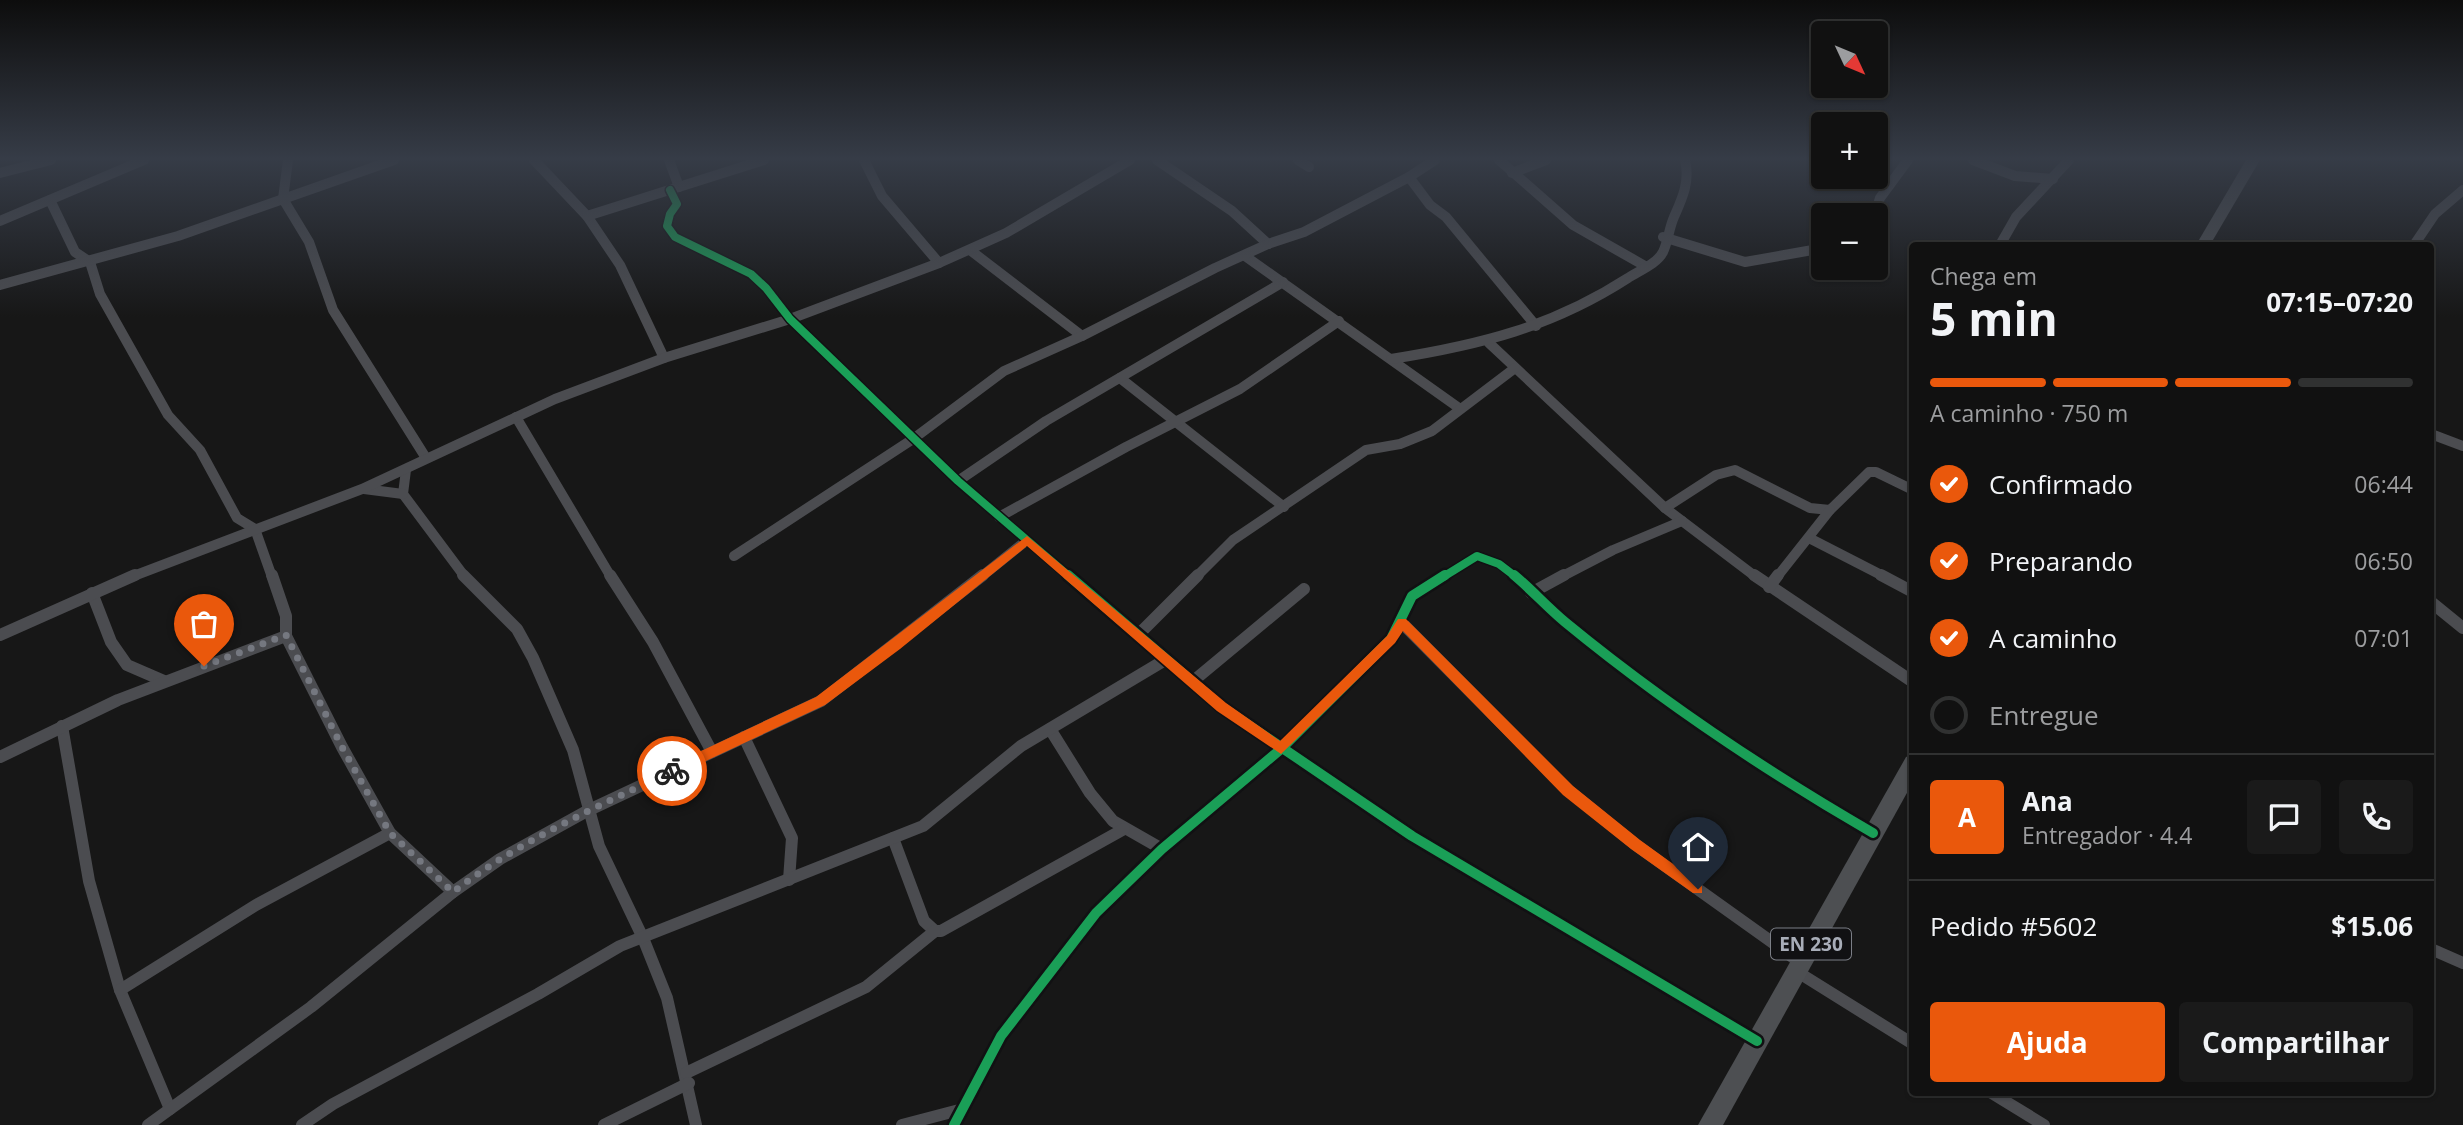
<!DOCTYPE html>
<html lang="pt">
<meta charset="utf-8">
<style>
:root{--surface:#111;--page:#1a1a1a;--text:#f1f3f6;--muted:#9c9d9f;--line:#303131;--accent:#ea580c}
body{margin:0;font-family:"Open Sans",sans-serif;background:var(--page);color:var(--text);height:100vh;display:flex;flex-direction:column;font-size:26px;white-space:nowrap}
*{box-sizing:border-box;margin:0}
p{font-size:23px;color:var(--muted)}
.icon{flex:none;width:38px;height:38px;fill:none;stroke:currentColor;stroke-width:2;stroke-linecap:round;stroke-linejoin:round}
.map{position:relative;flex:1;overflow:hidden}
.details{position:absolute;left:1909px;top:242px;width:525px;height:854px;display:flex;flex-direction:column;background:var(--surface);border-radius:7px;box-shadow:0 2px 5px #0004,0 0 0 2px var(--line)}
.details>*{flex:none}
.needle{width:46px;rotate:134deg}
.fabs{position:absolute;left:1811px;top:21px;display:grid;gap:14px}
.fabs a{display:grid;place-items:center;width:77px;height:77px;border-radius:7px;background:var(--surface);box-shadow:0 2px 5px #0004,0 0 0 2px var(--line);font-size:35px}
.pin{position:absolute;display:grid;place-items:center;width:60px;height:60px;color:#fff;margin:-72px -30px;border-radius:50% 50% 50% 0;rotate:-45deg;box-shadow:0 0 7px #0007}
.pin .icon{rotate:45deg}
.courier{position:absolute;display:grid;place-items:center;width:70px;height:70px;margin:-35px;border:5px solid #ea580c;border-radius:50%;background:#fff;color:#222;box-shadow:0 2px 9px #0007}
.summary em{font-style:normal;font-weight:700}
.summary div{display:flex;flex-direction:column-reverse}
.summary{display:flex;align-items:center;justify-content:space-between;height:119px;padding:0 21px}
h1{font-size:46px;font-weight:700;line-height:52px}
.bar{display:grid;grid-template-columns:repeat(4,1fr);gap:10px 7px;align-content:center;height:84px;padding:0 21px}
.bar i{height:9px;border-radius:5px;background:var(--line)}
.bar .active{background:var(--accent)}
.bar p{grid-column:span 4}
.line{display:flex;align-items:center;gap:18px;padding:0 21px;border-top:2px solid var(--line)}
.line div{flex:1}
.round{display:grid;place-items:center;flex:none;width:74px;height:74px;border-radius:7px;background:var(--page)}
ol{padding:0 21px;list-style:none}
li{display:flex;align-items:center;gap:21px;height:77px}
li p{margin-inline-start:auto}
li .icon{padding:7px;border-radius:50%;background:var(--accent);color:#fff;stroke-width:4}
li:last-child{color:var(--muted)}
li i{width:38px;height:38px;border:4px solid var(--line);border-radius:50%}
.cta{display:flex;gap:14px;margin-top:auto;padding:14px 21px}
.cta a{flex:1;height:80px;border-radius:7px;background:var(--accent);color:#fff;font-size:28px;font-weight:700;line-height:80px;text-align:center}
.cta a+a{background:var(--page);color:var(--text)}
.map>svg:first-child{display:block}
</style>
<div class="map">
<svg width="2463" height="1125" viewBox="0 0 2463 1125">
<rect width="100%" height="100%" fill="#171717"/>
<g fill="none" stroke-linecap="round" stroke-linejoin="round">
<!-- minor-far1 -->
<g stroke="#4b4c50" stroke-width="10">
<polyline points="288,160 283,199 309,242 333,310 426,458"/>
<polyline points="534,160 587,216 620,265 664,358"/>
<polyline points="669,160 679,187"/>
<polyline points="864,160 882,196 939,263"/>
<polyline points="1157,160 1232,211 1268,244"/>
<polyline points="1298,160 1309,167"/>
<polyline points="1499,160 1573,225 1645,266"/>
<polyline points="1973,160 2015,176 2053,179"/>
<polyline points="0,173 51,160"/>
<polyline points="1512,173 1546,160"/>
<polyline points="1409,177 1430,205 1446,217 1536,326"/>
<polyline points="670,190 677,204 670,214 667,226 675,237 751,274 766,288 790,319 958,481 1070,577"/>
<polyline points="50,200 75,252 90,262 100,294 168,415 200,450 237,518 255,529 272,577"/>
<polyline points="1875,215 1880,198 1908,160"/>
<polyline points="587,216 764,160"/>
<polyline points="0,221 144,160"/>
<polyline points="1663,237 1745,262 1824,248"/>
<polyline points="2000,245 2016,217 2069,160"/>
<polyline points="2414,245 2435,214 2463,190"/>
<polyline points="970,250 1082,336"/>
<polyline points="1245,256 1459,408"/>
<polyline points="0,285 178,236 394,160"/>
<polyline points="1489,343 1665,508 1756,577"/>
<path d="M1391,359c89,-14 161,-32 237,-81 10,-7 29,-14 35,-26 5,-10 6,-24 11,-35 9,-20 16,-36 11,-57"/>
<polyline points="1120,378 1284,507"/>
<polyline points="516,417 611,577"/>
<polyline points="2431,434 2463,446"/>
<polyline points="406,470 403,494 465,577"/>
<polyline points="958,481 1046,421 1283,282"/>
<polyline points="364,489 403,494"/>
<polyline points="1665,508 1716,475 1735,470 1810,508 1830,510 1869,472 1876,472 1913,490"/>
<polyline points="999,517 1126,447 1240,389 1339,321"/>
<polyline points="1809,538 1885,577"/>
<polyline points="734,556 913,439 1004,371 1082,336 1215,268 1268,244 1304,232 1409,177 1435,160"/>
<polyline points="131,577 362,489 555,399 664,358 790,319 939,263 1006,233 1130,160"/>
<polyline points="981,577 1027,540"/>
<polyline points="1196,577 1233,540 1366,450 1400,444 1432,431 1515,368"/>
<polyline points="1443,577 1477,556 1499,564 1516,577"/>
<polyline points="1561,577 1613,550 1682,521"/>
<polyline points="1777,577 1830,510"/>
</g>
<!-- minor -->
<g stroke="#4b4c50" stroke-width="12">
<polyline points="272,575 286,616 286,636 342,747 390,833 453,892"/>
<polyline points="463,575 517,629 533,658 573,750 599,846 643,938 667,998 696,1125"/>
<polyline points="610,575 653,642 712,752"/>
<polyline points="1068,575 1222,707 1412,836 1757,1041"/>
<path d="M1514,575c18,15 33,32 51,47 96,79 201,149 308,211"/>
<polyline points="1754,575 1913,682"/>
<polyline points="1881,575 1913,592"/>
<polyline points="1769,587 1778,575"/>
<polyline points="92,593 111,642 127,665 164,681"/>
<polyline points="1531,593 1564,575"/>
<polyline points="2431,602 2463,628"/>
<polyline points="1402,623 1568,790 1636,845 1801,963"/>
<polyline points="1139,634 1198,575"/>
<polyline points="0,635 135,575"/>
<polyline points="1192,682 1304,589"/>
<polyline points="62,726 89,881 120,990 170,1109"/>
<polyline points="1050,729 1090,793 1113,821 1162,849"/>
<polyline points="744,737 792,838 789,880"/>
<polyline points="0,757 118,700 286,636"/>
<polyline points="893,838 924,921 935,931 941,931 1124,829"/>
<polyline points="2431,949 2463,963"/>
<polyline points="1796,971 1913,1044"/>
<polyline points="120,990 256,905 390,833"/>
<polyline points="686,1073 866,987 935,931"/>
<polyline points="1990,1092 2044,1125"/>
<polyline points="148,1125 311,1007 453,892 500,859 587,811 821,701 983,575"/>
<polyline points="302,1125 333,1104 538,994 620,946 923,826 1021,746 1165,660"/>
<polyline points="604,1125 689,1083"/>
<polyline points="902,1125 963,1109"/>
<polyline points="954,1125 1001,1036 1096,913 1162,849 1281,749 1391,639 1412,596 1445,575"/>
</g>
<!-- primary -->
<g fill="#4d4f52" fill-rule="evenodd">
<polygon points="2246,160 2260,160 2210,245 2196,245"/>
<polygon points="1913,754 1913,782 1723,1125 1698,1125 1906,757"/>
</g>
<!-- cycleway-far1 casing -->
<g stroke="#111113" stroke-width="11">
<g id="cycleway-far1">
<polyline points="670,190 677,204 670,214 667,226 675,237 751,274 766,288 790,319 958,481 1070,577"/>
<polyline points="1443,577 1477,556 1499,564 1516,577"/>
</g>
</g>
<!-- cycleway casing -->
<g stroke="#111113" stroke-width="15">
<g id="cycleway">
<polyline points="1068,575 1222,707 1412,836 1757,1041"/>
<path d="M1514,575c18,15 33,32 51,47 96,79 201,149 308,211"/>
<polyline points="954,1125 1001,1036 1096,913 1162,849 1281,749 1391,639 1412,596 1445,575"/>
</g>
</g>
<!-- cycleway-far1 -->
<use href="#cycleway-far1" stroke="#1a9f57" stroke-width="8"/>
<!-- cycleway -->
<use href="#cycleway" stroke="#1a9f57" stroke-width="10"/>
</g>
<!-- sky -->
<linearGradient id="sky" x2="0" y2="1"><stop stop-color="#0d0d0d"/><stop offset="0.5" stop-color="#363c47"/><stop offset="1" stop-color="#363c47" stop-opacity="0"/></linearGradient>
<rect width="2463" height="317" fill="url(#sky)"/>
<!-- route -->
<polygon fill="#ea580c" points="1027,536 1226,703 1280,741 1387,636 1398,619 1406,619 1573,786 1640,840 1702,885 1702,893 1693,893 1631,849 1563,795 1403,631 1395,643 1281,754 1217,711 1027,546 900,649 825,705 676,775 667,775 667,767 816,697"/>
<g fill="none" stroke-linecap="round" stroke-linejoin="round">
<!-- done -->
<path stroke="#757880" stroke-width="7" stroke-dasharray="0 12.6" d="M204,666l82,-31 56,112 48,86 63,59c66,-51 144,-85 219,-121"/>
</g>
<g text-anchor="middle" stroke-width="5" stroke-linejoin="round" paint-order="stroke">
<!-- shield labels -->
<rect fill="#111113" stroke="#7b7e86" stroke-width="2" x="1771" y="928.5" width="80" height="31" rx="5"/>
<g font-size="19" font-weight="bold" fill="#a8adb8">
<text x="1811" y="951">EN 230</text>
</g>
</g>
</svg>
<div class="fabs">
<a><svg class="needle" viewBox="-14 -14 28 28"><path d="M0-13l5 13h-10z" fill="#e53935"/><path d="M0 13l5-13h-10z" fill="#9c9d9f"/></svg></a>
<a>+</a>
<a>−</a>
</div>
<div class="pin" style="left:204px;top:666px;background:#ea580c"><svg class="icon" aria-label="bag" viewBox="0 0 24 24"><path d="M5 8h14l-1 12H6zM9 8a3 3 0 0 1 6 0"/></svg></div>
<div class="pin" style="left:1698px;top:889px;background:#1f2937"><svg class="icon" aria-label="home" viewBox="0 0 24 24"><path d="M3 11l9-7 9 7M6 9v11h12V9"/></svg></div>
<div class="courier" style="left:672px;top:771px"><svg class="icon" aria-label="bike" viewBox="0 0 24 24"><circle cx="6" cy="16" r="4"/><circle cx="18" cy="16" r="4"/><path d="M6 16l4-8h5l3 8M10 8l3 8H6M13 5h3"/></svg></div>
<section class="details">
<div class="summary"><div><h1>5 min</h1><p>Chega em</p></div><em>07:15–07:20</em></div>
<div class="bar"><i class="active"></i><i class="active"></i><i class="active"></i><i></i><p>A caminho · 750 m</p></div>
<ol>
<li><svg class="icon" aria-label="check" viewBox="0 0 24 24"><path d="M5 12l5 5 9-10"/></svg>Confirmado<p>06:44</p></li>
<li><svg class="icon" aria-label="check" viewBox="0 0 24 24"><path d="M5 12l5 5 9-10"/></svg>Preparando<p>06:50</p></li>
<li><svg class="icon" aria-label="check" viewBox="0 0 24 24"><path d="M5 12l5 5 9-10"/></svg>A caminho<p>07:01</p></li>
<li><i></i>Entregue</li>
</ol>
<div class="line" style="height:126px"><b class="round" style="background:var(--accent);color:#fff">A</b><div><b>Ana</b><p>Entregador · 4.4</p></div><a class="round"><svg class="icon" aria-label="chat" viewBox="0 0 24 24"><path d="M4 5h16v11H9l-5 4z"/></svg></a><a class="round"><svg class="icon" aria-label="phone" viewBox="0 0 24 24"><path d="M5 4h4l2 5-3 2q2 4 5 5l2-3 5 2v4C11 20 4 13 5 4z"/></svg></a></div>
<div class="line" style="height:91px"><div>Pedido #5602</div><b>$15.06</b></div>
<div class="cta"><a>Ajuda</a><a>Compartilhar</a></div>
</section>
</div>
